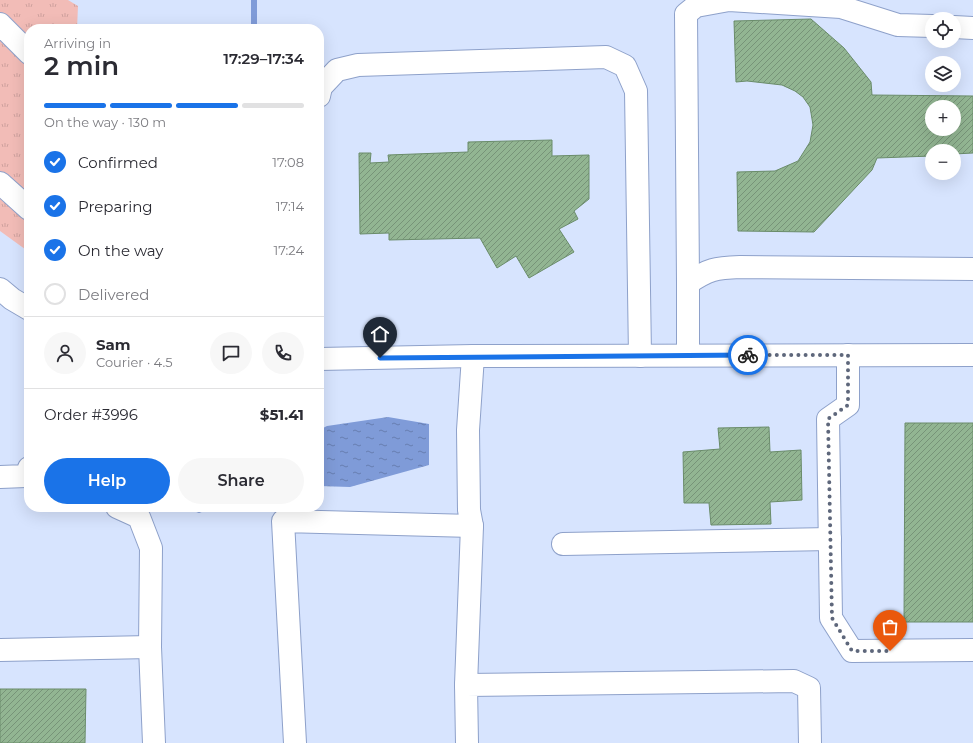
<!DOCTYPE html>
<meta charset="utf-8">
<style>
:root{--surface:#fff;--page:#f7f7f7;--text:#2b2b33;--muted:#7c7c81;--line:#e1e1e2;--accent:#1a73e8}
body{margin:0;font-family:Montserrat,sans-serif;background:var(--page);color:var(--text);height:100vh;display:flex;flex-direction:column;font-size:15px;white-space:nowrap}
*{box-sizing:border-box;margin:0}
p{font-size:13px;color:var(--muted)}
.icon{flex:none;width:22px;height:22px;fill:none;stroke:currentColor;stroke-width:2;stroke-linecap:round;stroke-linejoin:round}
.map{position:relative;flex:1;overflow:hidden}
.sheet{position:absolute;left:24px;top:24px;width:300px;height:488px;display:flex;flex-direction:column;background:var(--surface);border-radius:16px;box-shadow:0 4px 16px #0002}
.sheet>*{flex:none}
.controls{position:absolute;left:925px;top:12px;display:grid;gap:8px}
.controls a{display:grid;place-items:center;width:36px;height:36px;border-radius:50%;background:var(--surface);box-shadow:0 4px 16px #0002;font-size:20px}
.pin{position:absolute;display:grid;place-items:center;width:34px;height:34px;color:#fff;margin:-41px -17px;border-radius:50% 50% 50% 0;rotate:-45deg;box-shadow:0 0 4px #0007}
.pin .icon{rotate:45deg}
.courier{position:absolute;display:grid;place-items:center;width:40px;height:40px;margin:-20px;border:3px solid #1a73e8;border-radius:50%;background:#fff;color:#222;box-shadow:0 1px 5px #0007}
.headline em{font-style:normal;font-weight:600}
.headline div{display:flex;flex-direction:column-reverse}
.headline{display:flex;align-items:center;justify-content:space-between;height:68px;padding:0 20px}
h1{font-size:26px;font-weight:600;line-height:30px}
.bar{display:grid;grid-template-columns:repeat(4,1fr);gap:6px 4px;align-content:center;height:48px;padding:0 20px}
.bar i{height:5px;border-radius:3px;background:var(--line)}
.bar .selected{background:var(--accent)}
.bar p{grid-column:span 4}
.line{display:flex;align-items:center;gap:10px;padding:0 20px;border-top:1px solid var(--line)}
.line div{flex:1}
.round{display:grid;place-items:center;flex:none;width:42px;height:42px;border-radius:21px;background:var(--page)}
ol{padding:0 20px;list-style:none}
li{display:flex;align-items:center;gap:12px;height:44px}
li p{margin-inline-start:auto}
li .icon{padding:4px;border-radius:50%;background:var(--accent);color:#fff;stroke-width:4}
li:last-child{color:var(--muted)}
li i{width:22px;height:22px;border:2px solid var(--line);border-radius:50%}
.button{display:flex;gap:8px;margin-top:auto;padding:8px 20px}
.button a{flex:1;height:46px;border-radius:24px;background:var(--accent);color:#fff;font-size:16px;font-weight:600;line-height:46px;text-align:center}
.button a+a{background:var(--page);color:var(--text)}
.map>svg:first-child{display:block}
</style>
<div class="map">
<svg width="973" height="743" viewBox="0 0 973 743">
<defs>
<pattern id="grass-tufts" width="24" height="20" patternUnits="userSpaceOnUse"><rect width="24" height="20" fill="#f2bcb7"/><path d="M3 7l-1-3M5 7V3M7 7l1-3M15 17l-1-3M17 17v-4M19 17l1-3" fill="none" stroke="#cfa19e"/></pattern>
<pattern id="water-ripples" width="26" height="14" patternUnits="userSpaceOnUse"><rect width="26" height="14" fill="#7f9bd8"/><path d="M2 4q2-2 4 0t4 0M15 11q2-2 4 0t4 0" fill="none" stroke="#677eb0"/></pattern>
<pattern id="building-hatch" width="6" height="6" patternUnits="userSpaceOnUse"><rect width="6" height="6" fill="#92b592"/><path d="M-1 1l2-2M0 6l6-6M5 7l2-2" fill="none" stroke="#779378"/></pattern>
</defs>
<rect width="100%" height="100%" fill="#d7e4fe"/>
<!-- grass -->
<polygon fill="url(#grass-tufts)" points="0,0 68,0 78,6 77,29 29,29 29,252 0,231"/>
<!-- water -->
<g fill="url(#water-ripples)">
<polygon points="388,417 429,424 429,465 350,487 319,486 319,430 327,426"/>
<polygon points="183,507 215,507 199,513"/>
</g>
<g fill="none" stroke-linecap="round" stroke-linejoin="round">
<!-- stream -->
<polyline stroke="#7f9bd8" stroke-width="6" points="254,29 254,0"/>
</g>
<!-- building -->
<g fill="url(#building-hatch)" stroke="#6a8c6a" fill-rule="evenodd">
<path d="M811,19l33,29 27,34 1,13 101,1v57l-19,1v-3h-22v5l-55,2 -5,12 -58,62 -76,-1 -1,-59 38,-1 23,-10 12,-19 3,-17 -3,-18 -7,-10 -8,-6 -13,-6 -35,-4 -11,1 -2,-61zM932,107h22v22h-22z"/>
<polygon points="552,140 552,156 589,155 589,199 574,211 578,219 559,229 574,252 529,278 516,256 497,268 480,238 389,240 389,233 360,234 359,153 371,153 370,163 389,162 388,155 468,152 468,142"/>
<polygon points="905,423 973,423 973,622 904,622"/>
<polygon points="769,427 770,452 801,450 802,500 770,502 771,524 711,525 709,503 684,503 683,452 720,449 718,428"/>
<polygon points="0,689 86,689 85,743 0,743"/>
</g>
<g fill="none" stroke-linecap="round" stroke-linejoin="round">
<!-- minor casing -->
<g stroke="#8ea1ca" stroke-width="24">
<g id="minor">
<polyline points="0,24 29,53"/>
<polyline points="954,27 973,28"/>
<polyline points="319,96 321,87 337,70 358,65 606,57 625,66 636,91 640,356"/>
<polyline points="0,183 29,209"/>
<polyline points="688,283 686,14 696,6 729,0 841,7 898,25 932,26"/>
<polyline points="0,289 12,299 29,309"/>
<path d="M688,355v-72c21,-14 27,-15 52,-16l233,2"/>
<polyline points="848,355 848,405 828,419 831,618 852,651 973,650"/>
<polyline points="319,359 473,356 973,355"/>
<polyline points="0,477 26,476 29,468"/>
<polyline points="117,507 139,517 151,548 150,647 154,743"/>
<polyline points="563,544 830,539"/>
<polyline points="0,650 150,647"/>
<polyline points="466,685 472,526"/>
<polyline points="295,743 283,521 472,526 469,510 468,430 473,356"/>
<polyline points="467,743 466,685 794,681 809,688 810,743"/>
</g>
</g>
<!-- minor -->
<use href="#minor" stroke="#fff" stroke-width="22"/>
</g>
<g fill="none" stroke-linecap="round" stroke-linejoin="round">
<!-- done -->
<polyline stroke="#5e677b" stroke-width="4" stroke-dasharray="0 7.2" points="748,355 848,355 848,405 828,419 832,618 852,651 890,651"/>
<!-- route -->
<polyline stroke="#1a73e8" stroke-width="5" points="380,358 748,355"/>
</g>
</svg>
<div class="controls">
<a><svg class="icon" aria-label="locate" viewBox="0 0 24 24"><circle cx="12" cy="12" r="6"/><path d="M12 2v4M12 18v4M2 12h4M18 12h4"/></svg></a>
<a><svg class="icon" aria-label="layers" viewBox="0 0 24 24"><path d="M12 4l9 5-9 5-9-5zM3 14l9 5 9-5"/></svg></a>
<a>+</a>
<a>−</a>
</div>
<div class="pin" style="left:890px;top:651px;background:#ea580c"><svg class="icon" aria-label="bag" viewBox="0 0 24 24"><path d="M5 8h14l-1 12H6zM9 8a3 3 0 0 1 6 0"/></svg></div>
<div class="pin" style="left:380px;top:358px;background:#1f2937"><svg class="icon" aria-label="home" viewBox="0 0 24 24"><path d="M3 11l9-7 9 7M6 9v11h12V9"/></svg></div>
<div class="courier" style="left:748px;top:355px"><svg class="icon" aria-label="bike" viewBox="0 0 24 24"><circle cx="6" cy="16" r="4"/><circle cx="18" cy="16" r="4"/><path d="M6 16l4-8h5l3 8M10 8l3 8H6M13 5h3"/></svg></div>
<section class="sheet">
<div class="headline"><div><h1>2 min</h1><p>Arriving in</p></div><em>17:29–17:34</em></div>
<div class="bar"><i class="selected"></i><i class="selected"></i><i class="selected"></i><i></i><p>On the way · 130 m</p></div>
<ol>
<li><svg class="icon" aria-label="check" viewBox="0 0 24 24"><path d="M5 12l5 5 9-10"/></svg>Confirmed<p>17:08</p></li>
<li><svg class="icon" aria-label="check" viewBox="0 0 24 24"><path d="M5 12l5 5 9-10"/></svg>Preparing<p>17:14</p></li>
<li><svg class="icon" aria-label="check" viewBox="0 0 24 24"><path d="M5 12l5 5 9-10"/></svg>On the way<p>17:24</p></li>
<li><i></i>Delivered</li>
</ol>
<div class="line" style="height:72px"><a class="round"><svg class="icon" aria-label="person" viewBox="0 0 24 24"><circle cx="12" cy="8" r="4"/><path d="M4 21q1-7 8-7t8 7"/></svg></a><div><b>Sam</b><p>Courier · 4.5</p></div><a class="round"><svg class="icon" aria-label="chat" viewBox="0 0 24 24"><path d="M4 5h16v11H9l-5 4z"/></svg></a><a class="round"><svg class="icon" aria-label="phone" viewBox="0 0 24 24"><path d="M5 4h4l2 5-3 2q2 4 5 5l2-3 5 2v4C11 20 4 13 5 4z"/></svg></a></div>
<div class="line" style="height:52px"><div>Order #3996</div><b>$51.41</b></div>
<div class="button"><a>Help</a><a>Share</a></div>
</section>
</div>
